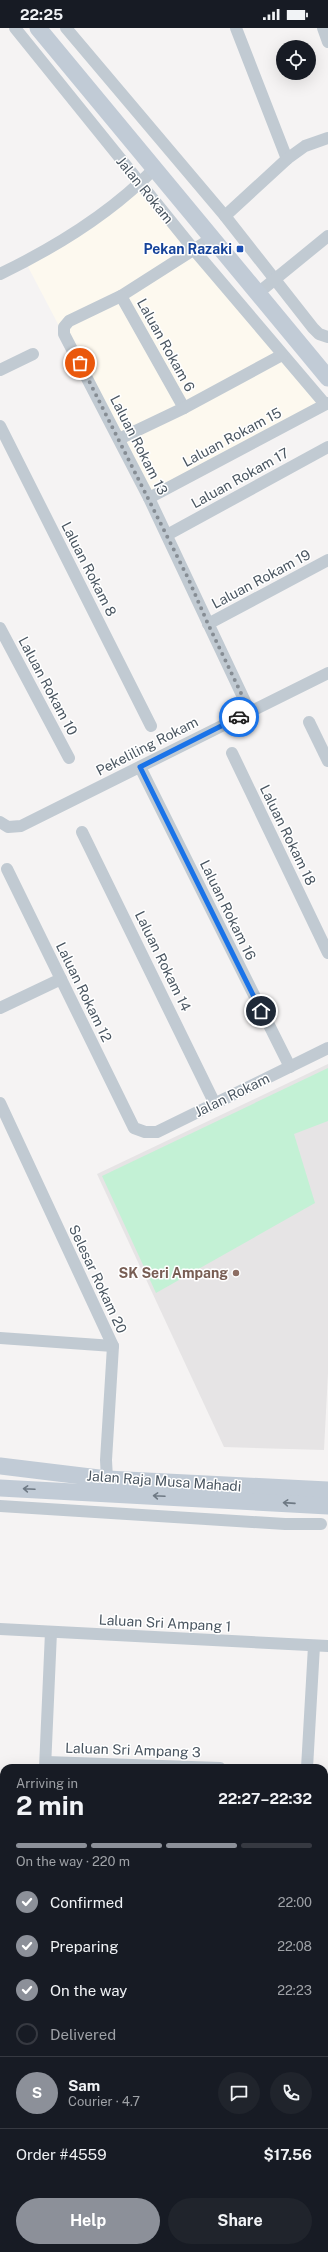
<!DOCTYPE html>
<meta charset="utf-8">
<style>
:root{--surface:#171b24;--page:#20242c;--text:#f1f3f6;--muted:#9ea1a6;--line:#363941;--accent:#8c9099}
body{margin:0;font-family:"Public Sans",sans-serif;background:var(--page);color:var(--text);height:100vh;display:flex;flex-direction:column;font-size:15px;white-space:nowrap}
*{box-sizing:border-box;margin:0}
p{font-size:13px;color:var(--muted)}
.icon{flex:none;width:22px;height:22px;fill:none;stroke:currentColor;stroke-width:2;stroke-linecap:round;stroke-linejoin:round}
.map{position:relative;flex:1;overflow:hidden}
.details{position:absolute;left:0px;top:1736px;width:328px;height:488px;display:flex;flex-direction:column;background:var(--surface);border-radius:12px 12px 0 0;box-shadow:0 4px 16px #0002}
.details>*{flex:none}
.tools{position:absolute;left:276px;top:12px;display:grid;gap:8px}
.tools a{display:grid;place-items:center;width:40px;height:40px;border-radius:50%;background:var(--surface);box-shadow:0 4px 16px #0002;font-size:20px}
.pin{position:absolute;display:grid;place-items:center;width:34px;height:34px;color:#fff;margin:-17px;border:2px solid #fff;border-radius:50%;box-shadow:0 1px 4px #0007}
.courier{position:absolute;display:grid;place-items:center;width:40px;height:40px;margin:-20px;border:3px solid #1a73e8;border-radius:50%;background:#fff;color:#222;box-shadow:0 1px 5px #0007}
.headline em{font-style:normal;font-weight:700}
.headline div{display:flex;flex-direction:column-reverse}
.headline{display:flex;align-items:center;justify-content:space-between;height:68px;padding:0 16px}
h1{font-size:26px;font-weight:700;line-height:30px}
.bar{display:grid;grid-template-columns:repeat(4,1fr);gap:6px 4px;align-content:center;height:48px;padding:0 16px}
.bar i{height:5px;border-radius:3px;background:var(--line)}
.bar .selected{background:var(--accent)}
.bar p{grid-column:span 4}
.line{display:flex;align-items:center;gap:10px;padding:0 16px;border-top:1px solid var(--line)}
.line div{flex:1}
.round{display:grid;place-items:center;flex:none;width:42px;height:42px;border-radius:21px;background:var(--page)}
ol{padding:0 16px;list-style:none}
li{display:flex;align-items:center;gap:12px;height:44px}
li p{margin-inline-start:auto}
li .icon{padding:4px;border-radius:50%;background:var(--accent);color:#fff;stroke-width:4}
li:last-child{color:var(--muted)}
li i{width:22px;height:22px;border:2px solid var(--line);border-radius:50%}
.cta{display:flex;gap:8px;margin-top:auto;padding:8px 16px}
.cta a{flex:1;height:46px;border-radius:24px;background:var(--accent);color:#fff;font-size:16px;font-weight:700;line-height:46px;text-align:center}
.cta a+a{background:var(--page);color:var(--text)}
.status{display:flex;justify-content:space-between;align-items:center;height:28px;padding:0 20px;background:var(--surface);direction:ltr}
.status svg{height:11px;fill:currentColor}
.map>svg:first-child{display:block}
</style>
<div class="status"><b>22:25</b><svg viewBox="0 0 49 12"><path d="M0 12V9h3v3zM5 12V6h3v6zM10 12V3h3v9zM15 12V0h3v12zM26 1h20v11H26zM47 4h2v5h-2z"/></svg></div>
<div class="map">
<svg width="328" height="2224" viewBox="0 0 328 2224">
<rect width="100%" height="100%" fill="#f5f3f3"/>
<!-- commercial -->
<polygon fill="#fdf9ef" points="141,154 326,376 150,472 25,233"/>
<!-- education -->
<polygon fill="#e6e4e5" points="328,1036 328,1345 324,1422 224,1419 97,1146"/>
<!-- green -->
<polygon fill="#c3f1d5" points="328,1040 328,1093 294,1106 315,1175 156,1265 102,1148"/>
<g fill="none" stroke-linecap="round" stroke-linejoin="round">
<!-- minor -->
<g stroke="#c1cad2" stroke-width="12">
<polyline points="15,0 195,223 325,376"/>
<polyline points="66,0 225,188 313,300 319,306 328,309"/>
<polyline points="236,0 287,131"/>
<polyline points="323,0 328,14"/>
<polyline points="225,188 287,131 305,118 328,110"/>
<polyline points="212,210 121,268 69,293 64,299 64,306 149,470 250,684"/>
<path d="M0,246c56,-27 110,-60 154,-105"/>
<polyline points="258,265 328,208"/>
<polyline points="121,268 184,380"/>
<polyline points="0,342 33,326"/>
<polyline points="0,398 151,698"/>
<polyline points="119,411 184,380 282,327"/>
<polyline points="149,470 328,375"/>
<polyline points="167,507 328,419"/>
<polyline points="208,596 328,532"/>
<polyline points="0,600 69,730"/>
<polyline points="309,694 328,733"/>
<polyline points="232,725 328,925"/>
<polyline points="140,739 290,1039"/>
<polyline points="0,794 8,799 21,798 328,645"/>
<polyline points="82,804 215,1076"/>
<polyline points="7,841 134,1100 145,1104 157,1104 328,1020"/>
<polyline points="0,980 61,951"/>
<polyline points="0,1075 113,1318 106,1432 107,1451"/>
<polyline points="0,1310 113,1318"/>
<polyline points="0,1478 285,1496 321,1496"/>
<polyline points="0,1601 328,1618"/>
<polyline points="46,1734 220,1740"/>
<polyline points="45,1740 51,1604"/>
<polyline points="307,1740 314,1618"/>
<polyline points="0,2049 4,2050"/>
<polyline points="324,2062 328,2062"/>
<polyline points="17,2224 17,2220"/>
<polyline points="145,2224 145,2220"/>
<polyline points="271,2224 271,2220"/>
</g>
<!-- secondary -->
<g stroke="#c1cbd6" stroke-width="17">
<polyline points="38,0 328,350"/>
<polyline points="0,1438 107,1451 328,1462"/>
<polyline points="0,1460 328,1478"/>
</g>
</g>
<!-- one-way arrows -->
<defs><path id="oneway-shaft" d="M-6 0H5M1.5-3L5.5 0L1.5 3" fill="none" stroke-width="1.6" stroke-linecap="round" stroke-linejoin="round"/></defs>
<g stroke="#6e7984">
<use href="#oneway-shaft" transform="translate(29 1461) rotate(-177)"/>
<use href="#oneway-shaft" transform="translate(159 1468) rotate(-177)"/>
<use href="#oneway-shaft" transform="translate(289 1475) rotate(-176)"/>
</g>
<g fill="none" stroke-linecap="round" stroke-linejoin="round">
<!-- done -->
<polyline stroke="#868d94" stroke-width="4" stroke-dasharray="0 7.2" points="80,335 188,550 208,596 250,684 239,689"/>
<!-- route -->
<polyline stroke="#1a73e8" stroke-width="5" points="239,689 140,739 261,983"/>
</g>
<!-- markers -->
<rect fill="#1a4fb4" stroke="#fff" stroke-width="1.5" x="236" y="217" width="8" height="8" rx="2"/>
<circle fill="#8d6e63" stroke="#fff" stroke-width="1.5" cx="236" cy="1245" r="4"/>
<g text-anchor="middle" stroke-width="3" stroke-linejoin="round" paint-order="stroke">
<!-- street labels -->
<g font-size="14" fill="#4a5661" stroke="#fff">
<text transform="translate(145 162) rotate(51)" y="5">Jalan Rokam</text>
<text transform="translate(166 317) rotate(61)" y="5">Laluan Rokam 6</text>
<text transform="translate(232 409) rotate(-28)" y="5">Laluan Rokam 15</text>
<text transform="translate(139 417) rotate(63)" y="5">Laluan Rokam 13</text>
<text transform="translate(240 450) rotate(-29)" y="5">Laluan Rokam 17</text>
<text transform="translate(89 541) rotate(63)" y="5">Laluan Rokam 8</text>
<text transform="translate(261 551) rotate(-28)" y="5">Laluan Rokam 19</text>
<text transform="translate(48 658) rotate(62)" y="5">Laluan Rokam 10</text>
<text transform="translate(147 718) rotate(-27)" y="5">Pekeliling Rokam</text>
<text transform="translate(288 807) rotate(64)" y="5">Laluan Rokam 18</text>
<text transform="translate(228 882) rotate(64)" y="5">Laluan Rokam 16</text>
<text transform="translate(163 933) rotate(64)" y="5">Laluan Rokam 14</text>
<text transform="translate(84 964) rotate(64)" y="5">Laluan Rokam 12</text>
<text transform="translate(232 1067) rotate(-26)" y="5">Jalan Rokam</text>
<text transform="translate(98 1251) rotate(65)" y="5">Selesar Rokam 20</text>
<text transform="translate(164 1453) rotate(4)" y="5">Jalan Raja Musa Mahadi</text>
<text transform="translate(165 1595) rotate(3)" y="5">Laluan Sri Ampang 1</text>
<text transform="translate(133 1722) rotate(2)" y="5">Laluan Sri Ampang 3</text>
</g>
<!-- transit labels -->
<g font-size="14" font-weight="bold" fill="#164399" stroke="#fff" text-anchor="end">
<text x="232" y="226">Pekan Razaki</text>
</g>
<!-- education labels -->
<g font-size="14" font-weight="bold" fill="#785e54" stroke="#fff" text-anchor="end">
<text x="228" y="1250">SK Seri Ampang</text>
</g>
</g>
</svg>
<div class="tools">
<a><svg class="icon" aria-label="locate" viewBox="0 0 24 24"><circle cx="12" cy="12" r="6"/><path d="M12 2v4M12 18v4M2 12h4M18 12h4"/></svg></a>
</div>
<div class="pin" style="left:80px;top:335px;background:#ea580c"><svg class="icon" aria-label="bag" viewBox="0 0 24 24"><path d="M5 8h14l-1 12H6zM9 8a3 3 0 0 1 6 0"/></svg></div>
<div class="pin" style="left:261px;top:983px;background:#1f2937"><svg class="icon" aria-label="home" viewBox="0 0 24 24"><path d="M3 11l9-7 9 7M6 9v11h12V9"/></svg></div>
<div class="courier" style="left:239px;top:689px"><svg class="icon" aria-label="car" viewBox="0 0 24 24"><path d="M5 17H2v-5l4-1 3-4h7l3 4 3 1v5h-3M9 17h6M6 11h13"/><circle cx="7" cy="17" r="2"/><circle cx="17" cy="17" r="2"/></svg></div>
<section class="details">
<div class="headline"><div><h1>2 min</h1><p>Arriving in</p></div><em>22:27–22:32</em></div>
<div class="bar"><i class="selected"></i><i class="selected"></i><i class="selected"></i><i></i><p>On the way · 220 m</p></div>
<ol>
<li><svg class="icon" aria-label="check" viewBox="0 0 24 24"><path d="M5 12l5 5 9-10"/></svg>Confirmed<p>22:00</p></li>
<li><svg class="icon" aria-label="check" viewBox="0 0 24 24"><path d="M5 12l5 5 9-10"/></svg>Preparing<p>22:08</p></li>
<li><svg class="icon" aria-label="check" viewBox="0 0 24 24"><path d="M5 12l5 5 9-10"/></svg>On the way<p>22:23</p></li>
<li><i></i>Delivered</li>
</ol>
<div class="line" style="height:72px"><b class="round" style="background:var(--accent);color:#fff">S</b><div><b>Sam</b><p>Courier · 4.7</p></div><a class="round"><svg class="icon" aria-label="chat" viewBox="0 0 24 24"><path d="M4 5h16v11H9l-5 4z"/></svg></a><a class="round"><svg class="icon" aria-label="phone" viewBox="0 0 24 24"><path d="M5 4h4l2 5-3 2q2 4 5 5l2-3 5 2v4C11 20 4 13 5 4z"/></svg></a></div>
<div class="line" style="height:52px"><div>Order #4559</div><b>$17.56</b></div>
<div class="cta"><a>Help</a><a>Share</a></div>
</section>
</div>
